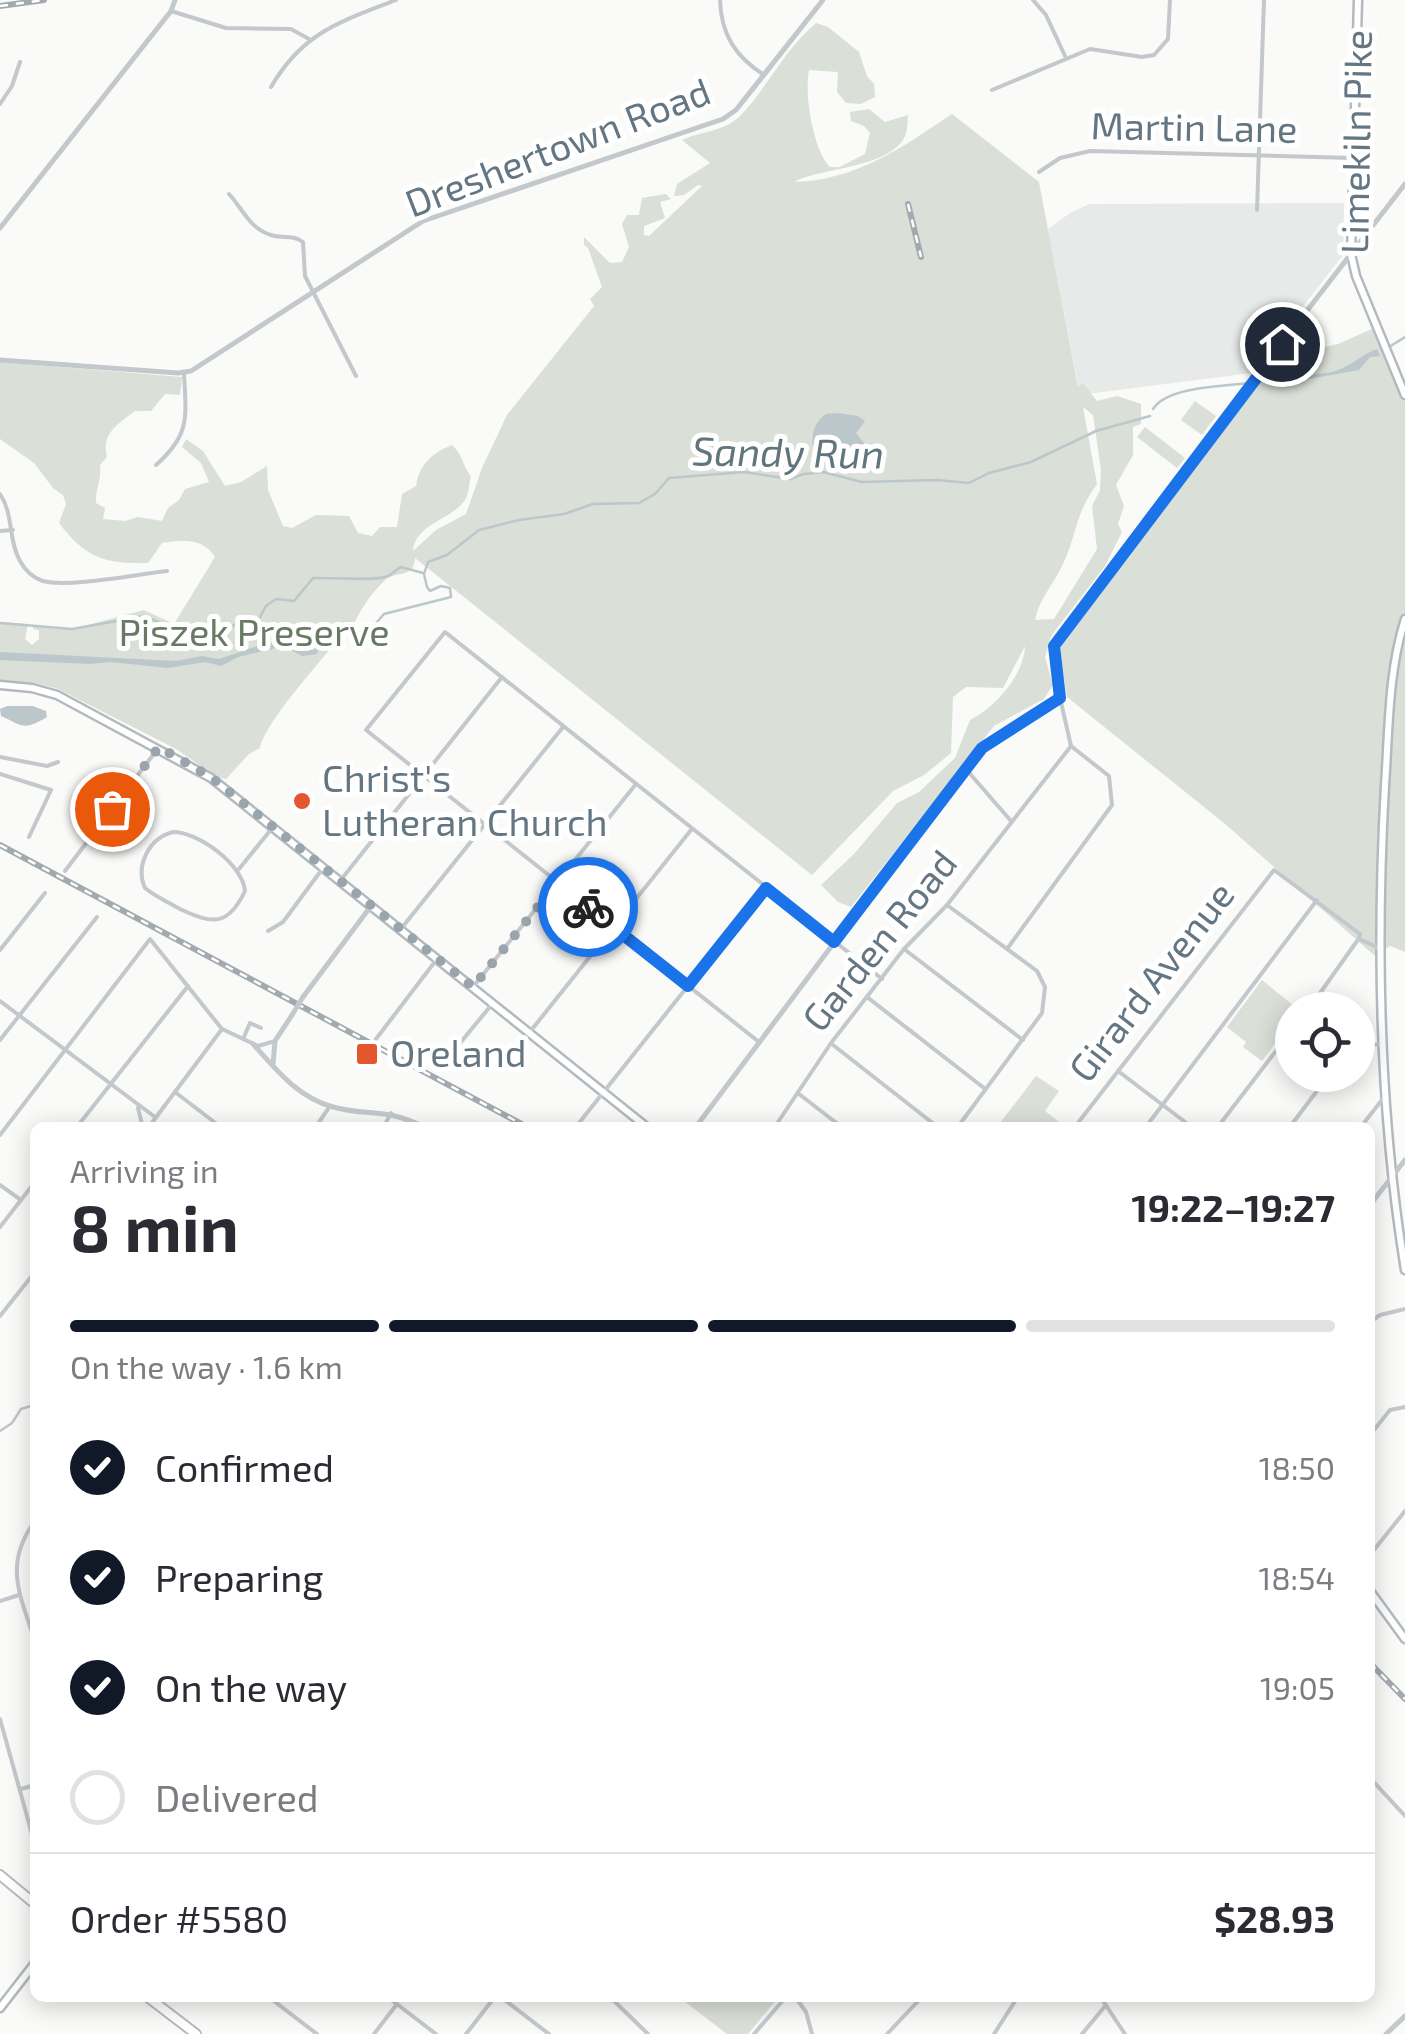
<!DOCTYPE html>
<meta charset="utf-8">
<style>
:root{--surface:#fff;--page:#f2f2f3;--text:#2b2b33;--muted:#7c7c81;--line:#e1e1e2;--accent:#111827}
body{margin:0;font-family:"Exo 2",sans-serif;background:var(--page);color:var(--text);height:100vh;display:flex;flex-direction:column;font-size:38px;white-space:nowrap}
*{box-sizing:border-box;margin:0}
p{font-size:32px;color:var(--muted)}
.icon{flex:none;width:55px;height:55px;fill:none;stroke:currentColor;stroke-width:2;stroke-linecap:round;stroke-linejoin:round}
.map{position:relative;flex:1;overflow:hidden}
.drawer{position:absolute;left:30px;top:1122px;width:1345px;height:880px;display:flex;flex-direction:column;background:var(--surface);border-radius:15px;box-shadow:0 5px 25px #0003}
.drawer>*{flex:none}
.fabs{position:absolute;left:1275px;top:992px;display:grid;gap:20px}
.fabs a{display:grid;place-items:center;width:100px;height:100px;border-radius:50%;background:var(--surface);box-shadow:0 5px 25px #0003;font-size:50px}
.pin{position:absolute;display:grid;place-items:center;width:85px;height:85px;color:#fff;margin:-42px;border:5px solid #fff;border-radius:50%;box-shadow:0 2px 10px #0007}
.courier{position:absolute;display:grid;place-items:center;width:100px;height:100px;margin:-50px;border:8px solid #1a73e8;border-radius:50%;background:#fff;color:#222;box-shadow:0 2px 12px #0007}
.headline em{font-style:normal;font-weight:700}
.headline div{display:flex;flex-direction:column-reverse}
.headline{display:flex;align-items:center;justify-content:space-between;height:170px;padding:0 40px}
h1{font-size:65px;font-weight:700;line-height:75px}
.bar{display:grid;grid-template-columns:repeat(4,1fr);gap:15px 10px;align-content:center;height:120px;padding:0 40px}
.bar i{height:12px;border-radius:8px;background:var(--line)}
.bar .on{background:var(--accent)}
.bar p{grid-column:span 4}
.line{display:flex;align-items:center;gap:25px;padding:0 40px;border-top:2px solid var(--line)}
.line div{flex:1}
ol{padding:0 40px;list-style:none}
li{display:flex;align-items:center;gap:30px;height:110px}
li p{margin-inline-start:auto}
li .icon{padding:10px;border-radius:50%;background:var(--accent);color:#fff;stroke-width:4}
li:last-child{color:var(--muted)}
li i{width:55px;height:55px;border:5px solid var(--line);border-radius:50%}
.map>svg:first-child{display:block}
</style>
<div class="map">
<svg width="1405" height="2034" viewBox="0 0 1405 2034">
<rect width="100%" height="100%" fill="#fafaf8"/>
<!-- built -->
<polygon fill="#e8e9e9" points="1344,203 1343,255 1251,373 1080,395 1048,229 1070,213 1089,204"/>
<!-- green -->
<g fill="#dadfd7" fill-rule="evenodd">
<path d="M816,23l12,4 31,25 8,24 7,8 1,13 -14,7 -15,-1 -9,-11 1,-20 -29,-2c-5,23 4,80 21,97h10l25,-13 5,-21 -6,-7 -13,-5 -1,-9 19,-3 16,13 23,-7c-1,7 0,17 -4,23 -16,30 -85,30 -110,44 63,-2 107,-34 158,-68l87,68 39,205 5,-4 14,18 20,-5 24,8v20l-8,3v28l-17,30 8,21 -6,18 4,8 -17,34 -54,70 -6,21 8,28 -9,14 -50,27 -143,181 -13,-5 -17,-17 33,-31 43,-51 22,-11 36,-34 15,-38c25,-12 54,-45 55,-74l-22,42 -37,-1 -13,10 -2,56 -27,22 -31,16 -81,84 -397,-317c-1,21 -18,12 -30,22 -14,13 -28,34 -33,50l-7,1c-20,26 -79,89 -85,117l-11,6 -23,25 -9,-2 -41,-28 -118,-60 -22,-6 -36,-3v-58l28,2 -3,15 7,6 7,-6v-9l-6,-1v-4l40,4 71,-19 30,14 41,-67c-11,-19 -34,-18 -53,-14l-14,20c-42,1 -62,-4 -89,-40l7,-19 -3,-9 -10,-7 -19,-25 -34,-24v-77l182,15 -2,18 -15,-1 -14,17h-16c-17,13 -34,22 -28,46l-7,8c2,14 -5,25 -4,38l9,5 -2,11 22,2 13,-4 24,4 6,-13 11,-8 6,-11 24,-7 -8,-19 -19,-16 4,-8 17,12 22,35 16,-4 26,-16 1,24 15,36 9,2 24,-13 33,1 9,17 14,3 8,-9h17l5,-33 14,-8c3,-21 17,-34 36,-41 11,10 10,20 19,31 -2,7 -2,19 -6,24 -15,21 -49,23 -52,51l23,-21 30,-16 16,-46 25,-53 87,-109 -4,-7 12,-12 -14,-39 -4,-3v-8l26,26 12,-1 7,-15 -7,-23 5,-9h12l3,-17 24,-4 5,5 -11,3 5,16 -21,8v9l5,1 53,-50 -4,-1 -14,10 -10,1 3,-12 33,-21 -28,-23c19,-9 42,-8 58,-24 28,-29 44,-66 76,-93zM1083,407l10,8 8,55 -1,20 -8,16 5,43 -43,70 -19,1c5,-23 19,-36 28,-56 14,-30 12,-50 34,-80z"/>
<polygon points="1372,329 1405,400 1405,952 1390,946 1375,956 1224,823 1067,697 1059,650 1277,357 1338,344"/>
<polygon points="1195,401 1216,416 1202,435 1181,420"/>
<polygon points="1145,427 1185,458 1177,468 1137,437"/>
<polygon points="1262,980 1299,1010 1292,1010 1292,1021 1262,1061 1243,1047 1246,1042 1227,1027"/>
<polygon points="1036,1076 1059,1091 1045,1111 1066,1127 997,1127"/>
<polygon points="680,1998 778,1998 748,2034 727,2034"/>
</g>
<!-- water -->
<g fill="#bbc7cb">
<path d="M1377,349l3,7 -10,1 -11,13 -56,10 -46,3c15,-12 56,-5 78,-12 17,-5 25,-16 42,-22z"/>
<path d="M838,413l20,3 7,5 -9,12 11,14c-3,26 -28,20 -47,14l-4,3c-4,-19 -8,-37 10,-50z"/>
<polygon points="336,629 346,631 343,636 321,640 317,654 302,656 284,646 238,657 221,666 205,662 168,668 111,662 90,664 0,660 0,652 176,661 202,656 219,659 263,644 290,642 300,649 314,650 322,632"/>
<path d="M7,706h26l13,5 1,6c-24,14 -24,9 -46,-1l-1,-7z"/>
</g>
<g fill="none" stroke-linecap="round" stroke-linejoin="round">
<!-- stream -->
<g stroke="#bbc7cb" stroke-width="2.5">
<polyline points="1389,347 1405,337"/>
<path d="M1153,409c15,-24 78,-23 106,-27"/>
<path d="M0,623l72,6 72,-13 33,14 41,3 10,-3 12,-10 19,-1 7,-13 10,-7 18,2 19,-23c16,-1 61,4 75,-2 5,-2 8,-7 13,-9l22,6"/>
<polyline points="344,633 364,637 384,614 451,597 450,588 441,586 430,591 427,587 424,574 428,562 447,555 479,530 519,520 564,514 593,504 639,503 655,494 669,478 744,472 790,479 804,474 823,472 862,482 937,480 969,483 989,473 1031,462 1096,431 1150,416"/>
<polyline points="0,1431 12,1423 21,1409 31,1406 35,1409"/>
</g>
<!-- secondary casing -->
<g stroke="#b3babf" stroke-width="11">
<g id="secondary">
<polyline points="1358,0 1351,254 1356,276 1405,395"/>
<path d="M1405,619c-17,54 -16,110 -20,166 -9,161 -6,326 20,485"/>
<polyline points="0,685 32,688 57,695 211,778 648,1128"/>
<polyline points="1370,1591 1405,1639"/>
<polyline points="0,2008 35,1963"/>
</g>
</g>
<!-- primary casing -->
<g stroke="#b5babe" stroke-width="12">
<g id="primary">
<polyline points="0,1875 35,1904"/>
<polyline points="149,1998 196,2034"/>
</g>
</g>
<!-- minor -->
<g stroke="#c3c8cc" stroke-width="4">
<path d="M720,0c1,35 16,57 44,75"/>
<polyline points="1033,0 1046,15 1065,56"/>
<polyline points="171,11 226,28 291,29 309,39"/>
<path d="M271,87c32,-55 69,-65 125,-87"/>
<polyline points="992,90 1090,49 1142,57 1154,55 1168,39 1170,0"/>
<polyline points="0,104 12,86 20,62"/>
<polyline points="1039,172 1060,158 1090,151 1353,158"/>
<path d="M229,194c13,14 21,35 42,41 12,4 21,-1 32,7l2,34 51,100"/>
<polyline points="1257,210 1264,0"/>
<path d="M156,465c35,-31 30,-48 28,-92"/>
<path d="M0,494c14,21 8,46 20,67 5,9 13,17 23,20 26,7 95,-7 124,-10"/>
<polyline points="0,531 13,530"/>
<polyline points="0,757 47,766 58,762"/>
<polyline points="965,768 1011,821"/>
<polyline points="0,774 51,790 29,837"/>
<path d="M173,832c26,0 70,33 72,59 -17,36 -33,33 -65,18 -12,-7 -24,-12 -35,-21 -10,-22 4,-50 28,-56z"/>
<polyline points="239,869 273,827"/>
<polyline points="65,871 156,751"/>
<polyline points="340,881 502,677"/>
<polyline points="947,905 1037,971 1045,987 1042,1013 957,1128"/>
<polyline points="400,930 563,727"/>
<polyline points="268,931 283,922 323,868"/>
<polyline points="904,949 1023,1040"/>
<polyline points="1007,949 1112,805 1109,776 1071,746 1060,698"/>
<polyline points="0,950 45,893"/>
<polyline points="473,987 636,784"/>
<polyline points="867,997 984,1088"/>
<polyline points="0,1001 155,1117"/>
<polyline points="1308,1010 1357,941"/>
<polyline points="529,1033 691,830"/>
<polyline points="243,1039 250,1023 261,1028"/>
<polyline points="376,1039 437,959"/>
<polyline points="0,1040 97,917"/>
<polyline points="759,1042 366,730 445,632 882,979"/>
<polyline points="833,1045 939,1128"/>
<polyline points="1358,1046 1383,1044"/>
<polyline points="442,1065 493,1003"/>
<polyline points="1118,1071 1193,1128"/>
<polyline points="175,1092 222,1128"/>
<polyline points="799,1094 843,1128"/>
<polyline points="138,1108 143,1128"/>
<polyline points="76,1128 188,986"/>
<polyline points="148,1128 222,1029"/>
<polyline points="315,1128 330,1106"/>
<polyline points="383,1128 391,1113"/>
<polyline points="575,1128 765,889"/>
<polyline points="774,1128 831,1043 904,949 947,905 1071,746"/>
<polyline points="1074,1128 1274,870 1360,934 1359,939 1379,948"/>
<polyline points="1145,1128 1317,900"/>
<polyline points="1217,1128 1292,1030"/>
<polyline points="1289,1128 1329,1075"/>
<polyline points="1360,1128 1385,1096"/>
<polyline points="0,1135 150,939 222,1029 258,1046 275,1041"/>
<polyline points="0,1185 21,1200"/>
<polyline points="0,1227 35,1182"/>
<polyline points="0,1316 35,1272"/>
<polyline points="1370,1322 1380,1315 1405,1309"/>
<polyline points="1370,1435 1390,1410 1405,1407"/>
<path d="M35,1521c-32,43 -15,74 0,120"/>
<polyline points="1370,1555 1405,1511"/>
<polyline points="0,1601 19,1595"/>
<polyline points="0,1719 35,1845"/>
<polyline points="1370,1778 1405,1816"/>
<polyline points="21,1789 35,1785"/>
<polyline points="270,1998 317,2034"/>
<polyline points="389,1998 436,2034"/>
<polyline points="502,1998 549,2034"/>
<polyline points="611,1998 648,2034"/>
<polyline points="796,1998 806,2012 812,2034"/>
<polyline points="1101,1998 1125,2034"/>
<polyline points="374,2034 397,2004"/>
<polyline points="466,2034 494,1998"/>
<polyline points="754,2034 785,1998"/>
<polyline points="887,2034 921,1998"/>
<polyline points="994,2034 1017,1998"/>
<polyline points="1082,2034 1106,2005"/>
</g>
<!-- tertiary -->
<g stroke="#c3c8cc" stroke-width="5">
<polyline points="0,228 171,11 175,0"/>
<polyline points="0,360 178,373 191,371 423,221 723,119 736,110 823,0"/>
<polyline points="303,997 371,906"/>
<path d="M253,1044c24,26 44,53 80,63 37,10 53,0 93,21"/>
<polyline points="273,1064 275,1041 292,1015"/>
<polyline points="695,1128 975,755 1004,732 1059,698 1054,647 1200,449 1405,184"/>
<polyline points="1370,1205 1405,1160"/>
<polyline points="1386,2034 1405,2016"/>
</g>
<!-- secondary -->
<use href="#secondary" stroke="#fff" stroke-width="6"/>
<!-- primary -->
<use href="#primary" stroke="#fff" stroke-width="8"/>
<!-- rail casing -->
<g stroke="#a2aab0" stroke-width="6">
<g id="rail">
<polyline points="0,6 44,0"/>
<polyline points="908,204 921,257"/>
<polyline points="0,845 529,1128"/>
<polyline points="1370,1663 1405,1699"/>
</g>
</g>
<!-- rail -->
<use href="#rail" stroke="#fff" stroke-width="2.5" stroke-dasharray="8" stroke-linecap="butt"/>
<!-- tertiary-bridge -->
<polyline stroke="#c3c8cc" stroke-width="5" points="292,1015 303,997"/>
</g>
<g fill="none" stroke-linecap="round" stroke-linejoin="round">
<!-- done -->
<polyline stroke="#99a4ac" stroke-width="10" stroke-dasharray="0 18" points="112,809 159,747 212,778 473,987 558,882 588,907"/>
<!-- route -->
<polyline stroke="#1a73e8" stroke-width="12" points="588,907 688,986 766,888 834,942 982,748 1060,698 1054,646 1282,344"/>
</g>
<!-- markers -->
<g fill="#e4572e" stroke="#fff" stroke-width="4">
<circle cx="302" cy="801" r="10"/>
<rect x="355" y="1042" width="24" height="24" rx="5"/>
</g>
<g text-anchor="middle" stroke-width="10" stroke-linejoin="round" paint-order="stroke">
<!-- street labels -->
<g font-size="38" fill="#657683" stroke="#fff">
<text transform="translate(1194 128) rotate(1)" y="13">Martin Lane</text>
<text transform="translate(1357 142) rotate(-89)" y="13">Limekiln Pike</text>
<text transform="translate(558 148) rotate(-21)" y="13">Dreshertown Road</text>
<text transform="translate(880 941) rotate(-51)" y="13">Garden Road</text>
<text transform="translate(1152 982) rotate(-52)" y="13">Girard Avenue</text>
</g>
<!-- park labels -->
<g font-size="38" fill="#687a64" stroke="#fff">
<text x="254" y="646">Piszek Preserve</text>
</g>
<!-- poi labels -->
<g font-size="38" fill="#657683" stroke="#fff" text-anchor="start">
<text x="322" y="792">Christ's<tspan x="322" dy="44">Lutheran Church</tspan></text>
<text x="390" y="1067">Oreland</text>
</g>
<!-- water labels -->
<g font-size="40" font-style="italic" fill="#60757c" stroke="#fff">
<text transform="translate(788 453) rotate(1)" y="14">Sandy Run</text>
</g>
</g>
</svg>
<div class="fabs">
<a><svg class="icon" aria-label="locate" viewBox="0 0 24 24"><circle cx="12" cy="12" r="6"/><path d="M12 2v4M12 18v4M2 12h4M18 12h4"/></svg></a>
</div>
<div class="pin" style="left:112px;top:809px;background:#ea580c"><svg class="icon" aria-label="bag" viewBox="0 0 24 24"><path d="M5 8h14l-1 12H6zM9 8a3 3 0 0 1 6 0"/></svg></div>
<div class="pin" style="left:1282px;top:344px;background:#1f2937"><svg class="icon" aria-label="home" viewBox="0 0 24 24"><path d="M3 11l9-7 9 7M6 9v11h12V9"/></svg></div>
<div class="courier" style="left:588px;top:907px"><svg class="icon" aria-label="bike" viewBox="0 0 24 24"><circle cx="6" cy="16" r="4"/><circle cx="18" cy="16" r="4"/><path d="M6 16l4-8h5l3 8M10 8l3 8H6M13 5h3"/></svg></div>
<section class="drawer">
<div class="headline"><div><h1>8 min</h1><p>Arriving in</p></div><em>19:22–19:27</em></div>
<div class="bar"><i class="on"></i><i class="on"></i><i class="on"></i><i></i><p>On the way · 1.6 km</p></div>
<ol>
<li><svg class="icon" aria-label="check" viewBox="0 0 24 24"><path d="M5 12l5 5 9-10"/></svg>Confirmed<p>18:50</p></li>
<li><svg class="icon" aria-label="check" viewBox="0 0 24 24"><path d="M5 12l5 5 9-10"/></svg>Preparing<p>18:54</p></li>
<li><svg class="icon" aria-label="check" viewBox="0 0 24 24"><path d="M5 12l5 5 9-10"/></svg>On the way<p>19:05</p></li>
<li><i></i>Delivered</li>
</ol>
<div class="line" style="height:130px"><div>Order #5580</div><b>$28.93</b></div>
</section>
</div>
